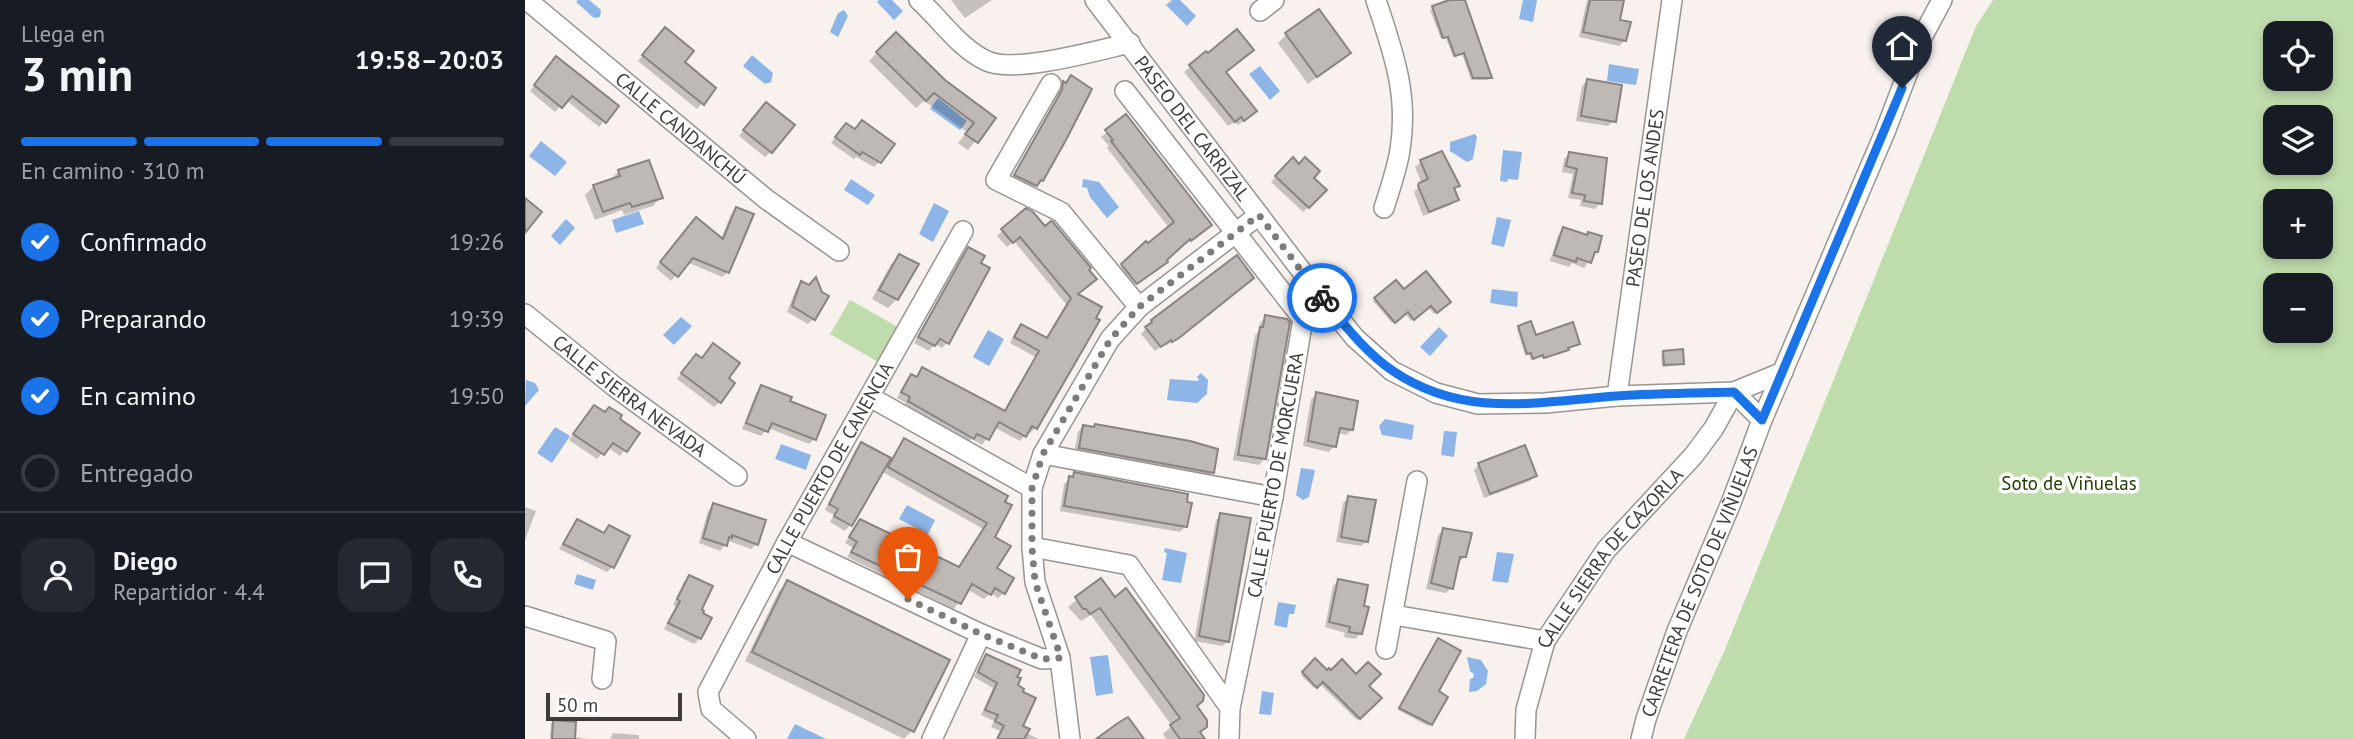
<!DOCTYPE html>
<html lang="es">
<meta charset="utf-8">
<style>
:root{--surface:#171b24;--page:#242831;--text:#f1f3f6;--muted:#9ea1a6;--line:#363941;--accent:#1a73e8}
body{margin:0;font-family:"PT Sans",sans-serif;background:var(--page);color:var(--text);height:100vh;display:flex;flex-direction:column;font-size:26px;white-space:nowrap}
*{box-sizing:border-box;margin:0}
p{font-size:23px;color:var(--muted)}
.icon{flex:none;width:38px;height:38px;fill:none;stroke:currentColor;stroke-width:2;stroke-linecap:round;stroke-linejoin:round}
.map{position:relative;flex:1;overflow:hidden}
.drawer{display:flex;flex-direction:column;background:var(--surface);width:525px}
.drawer>*{flex:none}
.buttons{position:absolute;left:1738px;top:21px;display:grid;gap:14px}
.buttons a{display:grid;place-items:center;width:70px;height:70px;border-radius:14px;background:var(--surface);box-shadow:0 4px 10px #0003;font-size:35px}
.scale{position:absolute;left:21px;bottom:18px;width:136px;box-sizing:border-box;padding-left:7px;border:4px solid #3e3b3a;border-top:0;font-size:19px;line-height:24px;white-space:nowrap;color:#3e3b3a;-webkit-text-stroke:5px #fff;paint-order:stroke}
.pin{position:absolute;display:grid;place-items:center;width:60px;height:60px;color:#fff;margin:-72px -30px;border-radius:50% 50% 50% 0;rotate:-45deg;box-shadow:0 0 7px #0007}
.pin .icon{rotate:45deg}
.courier{position:absolute;display:grid;place-items:center;width:70px;height:70px;margin:-35px;border:5px solid #1a73e8;border-radius:50%;background:#fff;color:#222;box-shadow:0 2px 9px #0007}
.headline em{font-style:normal;font-weight:700}
.headline div{display:flex;flex-direction:column-reverse}
.headline{display:flex;align-items:center;justify-content:space-between;height:119px;padding:0 21px}
h1{font-size:46px;font-weight:700;line-height:52px}
.bar{display:grid;grid-template-columns:repeat(4,1fr);gap:10px 7px;align-content:center;height:84px;padding:0 21px}
.bar i{height:9px;border-radius:5px;background:var(--line)}
.bar .selected{background:var(--accent)}
.bar p{grid-column:span 4}
.line{display:flex;align-items:center;gap:18px;padding:0 21px;border-top:2px solid var(--line)}
.line div{flex:1}
.round{display:grid;place-items:center;flex:none;width:74px;height:74px;border-radius:21px;background:var(--page)}
ol{padding:0 21px;list-style:none}
li{display:flex;align-items:center;gap:21px;height:77px}
li p{margin-inline-start:auto}
li .icon{padding:7px;border-radius:50%;background:var(--accent);color:#fff;stroke-width:4}
li:last-child{color:var(--muted)}
li i{width:38px;height:38px;border:4px solid var(--line);border-radius:50%}
main{display:flex;flex:1;min-height:0}
.map>svg:first-child{display:block}
</style>
<main>
<section class="drawer">
<div class="headline"><div><h1>3 min</h1><p>Llega en</p></div><em>19:58–20:03</em></div>
<div class="bar"><i class="selected"></i><i class="selected"></i><i class="selected"></i><i></i><p>En camino · 310 m</p></div>
<ol>
<li><svg class="icon" aria-label="check" viewBox="0 0 24 24"><path d="M5 12l5 5 9-10"/></svg>Confirmado<p>19:26</p></li>
<li><svg class="icon" aria-label="check" viewBox="0 0 24 24"><path d="M5 12l5 5 9-10"/></svg>Preparando<p>19:39</p></li>
<li><svg class="icon" aria-label="check" viewBox="0 0 24 24"><path d="M5 12l5 5 9-10"/></svg>En camino<p>19:50</p></li>
<li><i></i>Entregado</li>
</ol>
<div class="line" style="height:126px"><a class="round"><svg class="icon" aria-label="person" viewBox="0 0 24 24"><circle cx="12" cy="8" r="4"/><path d="M4 21q1-7 8-7t8 7"/></svg></a><div><b>Diego</b><p>Repartidor · 4.4</p></div><a class="round"><svg class="icon" aria-label="chat" viewBox="0 0 24 24"><path d="M4 5h16v11H9l-5 4z"/></svg></a><a class="round"><svg class="icon" aria-label="phone" viewBox="0 0 24 24"><path d="M5 4h4l2 5-3 2q2 4 5 5l2-3 5 2v4C11 20 4 13 5 4z"/></svg></a></div>
</section>
<div class="map">
<svg width="1829" height="739" viewBox="0 0 1829 739">
<rect width="100%" height="100%" fill="#f8f1ee"/>
<!-- green -->
<g fill="#bfdcac" fill-rule="evenodd">
<path d="M1468,0h361v739h-670l40,-87 252,-626zM1796,33v46h-46v-46zM1796,117v46h-46v-46zM1750,201h46v46h-46zM1750,285h46v46h-46z"/>
<polygon points="325,300 373,327 353,362 305,334"/>
</g>
<!-- water -->
<g fill="#8db5e7">
<polygon points="53,0 64,0 76,10 75,17 69,18 51,2"/>
<polygon points="354,0 367,0 378,11 369,20 352,2"/>
<polygon points="647,0 655,0 671,16 662,26 641,5"/>
<polygon points="998,0 1012,0 1008,22 994,19"/>
<polygon points="319,10 323,16 313,37 305,32 313,13"/>
<polygon points="227,55 248,73 246,82 240,84 218,66"/>
<polygon points="1084,64 1114,69 1111,85 1082,81"/>
<polygon points="735,66 755,91 745,100 724,74"/>
<polygon points="413,98 442,121 435,130 405,109"/>
<polygon points="950,134 952,137 948,159 942,162 925,151 925,142"/>
<polygon points="16,141 42,162 30,176 4,156"/>
<polygon points="978,150 997,152 993,180 983,179 982,182 975,181"/>
<polygon points="326,179 350,195 343,205 319,190"/>
<polygon points="558,179 574,182 594,207 582,218 565,197 562,188 557,187"/>
<polygon points="409,203 424,211 408,242 394,234"/>
<polygon points="114,211 119,224 91,233 87,220"/>
<polygon points="972,217 986,220 979,247 966,244"/>
<polygon points="41,219 50,228 35,245 26,236"/>
<polygon points="967,289 993,292 992,307 965,303"/>
<polygon points="156,317 167,326 149,345 138,335"/>
<polygon points="914,327 923,336 905,356 895,347"/>
<polygon points="463,330 479,339 464,366 448,357"/>
<polygon points="676,373 683,380 682,394 672,403 642,400 645,379 673,381 674,380 672,377"/>
<polygon points="1,380 10,383 14,390 0,406"/>
<polygon points="860,419 889,425 887,440 857,435 854,426"/>
<polygon points="30,427 45,436 27,463 12,453"/>
<polygon points="919,431 932,432 929,457 916,455"/>
<polygon points="256,444 286,455 281,470 250,459"/>
<polygon points="776,468 790,470 784,497 778,500 771,495"/>
<polygon points="382,505 410,520 403,534 374,519"/>
<polygon points="640,548 662,553 656,583 637,580 642,553 639,552"/>
<polygon points="972,552 989,554 983,583 967,581"/>
<polygon points="52,574 71,580 68,590 49,584"/>
<polygon points="753,602 771,605 769,614 764,614 762,628 749,625"/>
<polygon points="583,655 588,693 571,696 565,657"/>
<polygon points="942,657 956,660 963,671 961,684 952,691 944,692 945,679 948,678 949,674 945,671"/>
<polygon points="737,691 749,693 746,715 734,714"/>
<polygon points="270,724 301,739 262,739"/>
</g>
<!-- shadow -->
<g fill="#0003">
<polygon points="426,0 467,0 440,18"/>
<polygon points="930,0 938,0 965,78 963,80 946,80 937,54 928,57 921,38 916,39 905,10"/>
<polygon points="1062,0 1097,0 1093,22 1100,40 1094,46 1054,37"/>
<polygon points="371,34 419,81 469,118 443,150 433,143 442,132 399,101 391,108 344,61"/>
<polygon points="762,34 823,53 783,84 753,43"/>
<polygon points="135,35 157,63 189,89 172,109 113,61"/>
<polygon points="681,53 700,73 725,116 713,125 710,122 703,126 659,72"/>
<polygon points="26,64 91,106 74,127 41,100 30,112 5,91"/>
<polygon points="546,78 516,180 505,191 485,181 532,97 533,88"/>
<polygon points="1062,81 1089,121 1083,126 1051,121 1057,86"/>
<polygon points="236,109 246,152 240,157 214,136"/>
<polygon points="316,130 354,162 349,167 331,157 329,159 306,143"/>
<polygon points="582,132 679,230 660,245 659,243 640,260 636,267 605,288 592,270 644,228 582,148 584,146 576,137"/>
<polygon points="917,153 932,186 928,190 932,199 926,205 898,216 889,192 897,184 890,167 896,162"/>
<polygon points="1045,154 1075,203 1070,209 1055,206 1056,200 1043,198 1048,174 1037,172 1039,159"/>
<polygon points="768,160 800,190 778,212 746,182"/>
<polygon points="94,171 136,197 128,206 99,215 97,210 70,220 60,195 69,186 85,180"/>
<polygon points="212,209 203,272 197,277 162,262 146,281 131,268 166,225 196,239 206,214"/>
<polygon points="501,210 551,295 510,428 505,433 502,432 495,441 469,427 457,445 447,439 442,443 379,407 381,403 372,398 381,381 386,376 390,378 397,370 478,412 510,357 485,343 491,331 497,326 520,339 541,304 489,241 482,247 472,236"/>
<polygon points="1038,229 1071,251 1059,268 1047,263 1044,267 1025,261 1033,235"/>
<polygon points="443,249 423,342 417,348 410,344 404,351 389,343 438,254"/>
<polygon points="375,256 372,299 363,308 347,299 366,264"/>
<polygon points="277,283 284,287 289,318 283,324 262,312 271,289"/>
<polygon points="722,283 641,346 640,344 630,351 616,334 627,322"/>
<polygon points="871,283 878,292 923,302 909,314 903,307 886,321 880,313 867,323 848,301"/>
<polygon points="741,317 739,459 734,465 708,460 730,335 734,331 735,323"/>
<polygon points="994,327 1010,338 1053,343 1041,348 1040,352 1017,359 1016,356 1006,360 1004,354 1000,355 992,329"/>
<polygon points="1139,353 1158,363 1155,365 1137,367 1136,355"/>
<polygon points="166,361 202,379 195,402 189,407 152,379"/>
<polygon points="237,387 263,402 290,439 284,444 243,428 236,436 217,429 231,393"/>
<polygon points="792,394 827,430 821,435 812,433 809,446 804,452 778,446 786,399"/>
<polygon points="64,412 92,419 113,434 95,456 82,447 72,459 44,440"/>
<polygon points="558,426 687,473 682,478 549,453 553,432"/>
<polygon points="379,440 481,497 467,538 470,568 479,593 473,598 465,593 459,599 442,589 429,609 322,557 328,548 320,543 335,521 433,568 458,529 356,471 325,525 320,531 305,522 309,515 300,510 331,449 336,444 366,460"/>
<polygon points="954,464 1010,476 1005,481 959,498 949,470"/>
<polygon points="550,474 660,527 655,532 535,511 539,484"/>
<polygon points="824,497 842,541 836,546 811,542 818,503"/>
<polygon points="189,505 232,544 226,549 201,540 200,545 195,551 174,543 183,511"/>
<polygon points="0,507 11,511 0,540"/>
<polygon points="696,515 703,641 697,646 669,641 691,520"/>
<polygon points="52,521 73,540 84,527 87,567 82,572 34,549"/>
<polygon points="918,530 940,557 934,562 932,562 926,588 921,593 901,589 913,535"/>
<polygon points="164,577 176,614 185,618 175,638 169,644 139,629 151,606 148,605 159,582"/>
<polygon points="576,580 670,706 673,733 678,739 641,739 638,734 647,726 566,615 556,621 543,607"/>
<polygon points="813,581 836,633 830,639 819,637 820,633 800,627 808,586"/>
<polygon points="263,582 387,731 379,739 220,661 254,591"/>
<polygon points="911,643 911,692 921,697 903,726 873,710"/>
<polygon points="461,656 490,686 496,726 501,733 514,739 471,739 475,731 466,727 469,721 456,715 468,688 449,677 456,661"/>
<polygon points="790,661 802,673 806,672 842,686 854,698 832,720 794,683 789,688 776,675"/>
<polygon points="28,722 48,737 63,739 25,739 26,724"/>
<polygon points="88,733 114,735 114,739 85,739"/>
</g>
<!-- building -->
<g fill="#bfb9b6" stroke="#898481" stroke-width="2">
<polygon points="924,0 940,0 967,78 948,78 939,53 930,56 923,37 918,38 907,6"/>
<polygon points="1065,0 1099,0 1095,20 1106,22 1101,41 1058,32"/>
<polygon points="794,9 826,53 792,77 760,33"/>
<polygon points="140,27 169,51 160,62 191,88 179,105 117,55"/>
<polygon points="712,29 729,50 701,72 732,111 719,121 716,117 710,122 664,65 681,51 683,53"/>
<polygon points="371,32 420,80 471,118 453,143 440,134 449,123 409,93 401,101 351,52"/>
<polygon points="31,56 94,106 81,123 47,96 37,108 9,85"/>
<polygon points="546,75 567,89 541,140 518,181 516,180 512,186 489,175 537,90 538,81 541,83"/>
<polygon points="1062,79 1097,85 1091,122 1056,116"/>
<polygon points="241,102 270,125 247,153 218,130"/>
<polygon points="601,114 687,225 666,241 665,239 642,260 643,262 612,284 596,264 621,241 623,243 649,222 586,141 588,140 580,130"/>
<polygon points="337,120 370,144 356,163 337,152 335,155 310,137 321,123 330,129"/>
<polygon points="917,151 935,186 929,188 934,200 904,212 893,186 894,183 903,179 895,160"/>
<polygon points="1044,152 1082,158 1077,204 1059,201 1060,195 1047,193 1052,169 1041,166"/>
<polygon points="768,157 774,164 780,157 795,171 789,178 802,190 784,208 750,176"/>
<polygon points="124,160 138,198 107,207 105,203 78,212 68,185 95,176 93,170"/>
<polygon points="0,198 17,212 0,233"/>
<polygon points="211,207 229,214 204,273 168,258 153,277 135,262 171,217 198,239"/>
<polygon points="501,208 508,212 520,226 526,221 528,222 566,268 564,270 572,279 553,294 577,307 571,318 575,320 512,429 507,426 501,437 474,422 464,440 452,434 449,439 383,401 385,397 376,392 386,374 392,377 397,367 480,411 514,351 489,337 496,324 522,338 546,298 495,237 488,243 476,229"/>
<polygon points="1038,227 1062,235 1063,232 1077,236 1073,252 1070,252 1066,263 1052,258 1051,262 1029,255"/>
<polygon points="443,247 460,256 456,263 465,268 424,344 415,339 410,346 393,337"/>
<polygon points="374,254 394,264 373,300 354,290"/>
<polygon points="712,255 729,278 654,338 647,342 646,340 636,347 620,327 627,322 626,320"/>
<polygon points="901,271 926,302 912,313 906,306 889,320 883,312 870,323 849,298 871,280 879,289"/>
<polygon points="291,277 297,292 304,296 290,320 267,306 276,281 284,285"/>
<polygon points="740,315 762,319 765,322 741,459 713,455 735,327 738,327"/>
<polygon points="1006,321 1011,335 1048,322 1055,344 1043,348 1044,350 1019,358 1018,355 1008,359 1006,353 1002,354 993,326"/>
<polygon points="188,343 215,363 204,378 210,383 196,403 156,373 171,354 177,358"/>
<polygon points="1158,349 1159,364 1139,365 1138,351"/>
<polygon points="236,385 267,397 265,401 301,415 291,440 247,423 243,432 221,423"/>
<polygon points="791,392 833,401 828,430 815,428 811,447 783,441"/>
<polygon points="69,405 80,412 84,407 97,415 95,419 115,433 102,452 88,443 79,455 48,434"/>
<polygon points="570,424 665,441 693,449 689,473 554,448 558,425 569,427"/>
<polygon points="379,438 483,496 480,502 487,505 470,537 486,546 472,568 489,578 480,594 470,588 466,595 447,584 436,604 326,552 332,542 324,537 335,519 434,567 462,523 363,467"/>
<polygon points="336,442 366,458 327,526 309,516 313,509 304,504"/>
<polygon points="1000,445 1012,476 965,494 953,463"/>
<polygon points="549,472 663,494 662,502 667,503 662,527 539,506 544,476 548,477"/>
<polygon points="823,496 851,500 843,542 816,537"/>
<polygon points="188,503 241,520 233,545 207,535 207,538 204,537 202,546 178,538"/>
<polygon points="695,513 726,518 704,642 674,636"/>
<polygon points="52,519 79,533 84,525 105,536 89,568 38,544"/>
<polygon points="918,528 947,533 941,557 935,557 928,589 906,583"/>
<polygon points="164,575 188,586 177,609 179,611 178,613 187,618 176,639 143,623 155,601 152,599"/>
<polygon points="576,578 590,597 601,588 679,695 678,701 672,706 682,720 682,727 675,732 680,739 655,739 645,725 655,718 575,608 565,614 561,609 558,609 550,597"/>
<polygon points="813,579 843,585 839,606 844,607 837,634 824,632 825,627 804,622"/>
<polygon points="262,580 425,660 389,732 227,652"/>
<polygon points="913,638 936,651 914,691 923,697 907,725 874,708"/>
<polygon points="461,654 496,670 492,677 496,678 493,685 499,689 498,692 511,698 498,726 505,729 499,739 472,739 479,726 470,721 473,715 460,710 472,683 453,672"/>
<polygon points="790,658 802,670 804,668 806,670 817,659 831,674 843,662 856,674 844,686 857,698 835,719 798,682 792,688 777,672"/>
<polygon points="603,717 619,739 571,739 593,723"/>
<polygon points="28,720 51,722 50,739 27,739"/>
</g>
<g fill="none" stroke-linecap="round" stroke-linejoin="round">
<!-- minor casing -->
<g stroke="#9a9492" stroke-width="22">
<g id="minor">
<path id="s1" d="M2,0l239,199 73,52"/>
<path d="M394,0c22,20 41,49 68,61 27,13 112,-11 143,-18"/>
<path id="s2" d="M570,0l218,286 42,52 37,33 44,22 42,11 67,-1 72,-7 117,-4 49,-20"/>
<path d="M851,0c17,52 33,94 24,150 -3,19 -10,39 -16,58"/>
<polyline points="735,11 749,0"/>
<polyline points="526,84 471,180 536,212 614,307"/>
<polyline points="600,91 778,319 748,497 705,708 704,739"/>
<path id="s3" d="M0,314l90,73 122,89"/>
<polyline points="1209,392 1237,420"/>
<path id="s4" d="M1092,396l55,-396"/>
<polyline points="345,397 507,488"/>
<polyline points="518,454 748,497"/>
<polyline points="262,542 456,634 517,659 535,658"/>
<polyline points="507,547 604,565 705,708"/>
<polyline points="869,615 1020,641"/>
<polyline points="0,616 81,641 77,679"/>
<polyline points="861,649 892,481"/>
<path id="s5" d="M221,739l-35,-30 -3,-17 79,-150 176,-311"/>
<polyline points="407,739 456,634"/>
<polyline points="545,739 535,658 510,582 507,547 507,488 518,454 585,339 614,307 734,215"/>
<path id="s6" d="M1000,739l1,-29 19,-69 61,-91 88,-95 20,-27 20,-36"/>
<path id="s7" d="M1116,739l5,-20 31,-88 54,-128 31,-83 123,-288 34,-89 23,-43"/>
</g>
</g>
<!-- minor -->
<use href="#minor" stroke="#fff" stroke-width="19"/>
</g>
<g fill="none" stroke-linecap="round" stroke-linejoin="round">
<!-- done -->
<polyline stroke="#7f7b79" stroke-width="7" stroke-dasharray="0 12.6" points="383,599 456,634 517,659 536,658 510,582 507,547 507,488 518,454 585,340 614,307 734,215 797,298"/>
<!-- route -->
<path stroke="#1a73e8" stroke-width="9" d="M797,298c21,25 43,54 71,73 71,48 143,31 223,25 39,-3 79,-3 118,-4l28,28 140,-332"/>
</g>
<g text-anchor="middle" stroke-width="7" stroke-linejoin="round" paint-order="stroke">
<!-- street labels -->
<g font-size="19" fill="#3e3b3a" stroke="#fff">
<text dy="7" stroke="none"><textPath href="#s2" startOffset="161">PASEO DEL CARRIZAL</textPath></text>
<text dy="7" stroke="none"><textPath href="#s1" startOffset="200">CALLE CANDANCHÚ</textPath></text>
<text dy="7" stroke="none"><textPath href="#s4" startOffset="200">PASEO DE LOS ANDES</textPath></text>
<text dy="7" stroke="none"><textPath href="#s3" startOffset="133">CALLE SIERRA NEVADA</textPath></text>
<text dy="7" stroke="none"><textPath href="#s5" startOffset="318">CALLE PUERTO DE CANENCIA</textPath></text>
<text transform="translate(750 475) rotate(-80)" y="7">CALLE PUERTO DE MORCUERA</text>
<text dy="7" stroke="none"><textPath href="#s6" startOffset="206">CALLE SIERRA DE CAZORLA</textPath></text>
<text dy="7" stroke="none"><textPath href="#s7" startOffset="168">CARRETERA DE SOTO DE VIÑUELAS</textPath></text>
</g>
<!-- park labels -->
<g font-size="19" fill="#1f3c00" stroke="#fff">
<text x="1544" y="490">Soto de Viñuelas</text>
</g>
</g>
</svg>
<div class="buttons">
<a><svg class="icon" aria-label="locate" viewBox="0 0 24 24"><circle cx="12" cy="12" r="6"/><path d="M12 2v4M12 18v4M2 12h4M18 12h4"/></svg></a>
<a><svg class="icon" aria-label="layers" viewBox="0 0 24 24"><path d="M12 4l9 5-9 5-9-5zM3 14l9 5 9-5"/></svg></a>
<a>+</a>
<a>−</a>
</div>
<div class="scale">50 m</div>
<div class="pin" style="left:383px;top:599px;background:#ea580c"><svg class="icon" aria-label="bag" viewBox="0 0 24 24"><path d="M5 8h14l-1 12H6zM9 8a3 3 0 0 1 6 0"/></svg></div>
<div class="pin" style="left:1377px;top:88px;background:#1f2937"><svg class="icon" aria-label="home" viewBox="0 0 24 24"><path d="M3 11l9-7 9 7M6 9v11h12V9"/></svg></div>
<div class="courier" style="left:797px;top:298px"><svg class="icon" aria-label="bike" viewBox="0 0 24 24"><circle cx="6" cy="16" r="4"/><circle cx="18" cy="16" r="4"/><path d="M6 16l4-8h5l3 8M10 8l3 8H6M13 5h3"/></svg></div>
</div>
</main>
